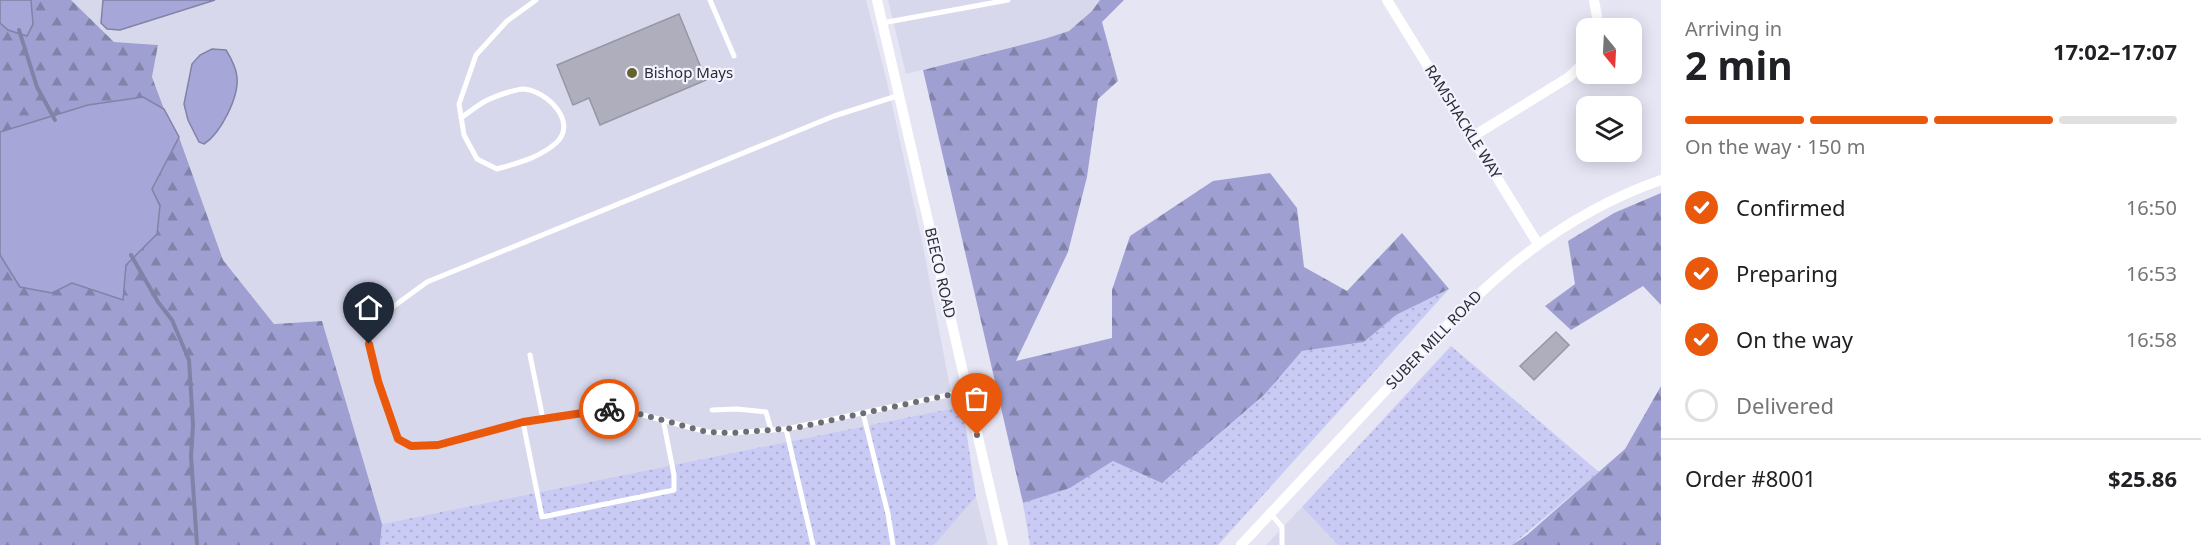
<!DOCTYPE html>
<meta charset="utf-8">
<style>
:root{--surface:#fff;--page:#f2f2f2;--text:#202124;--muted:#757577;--line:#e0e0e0;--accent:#ea580c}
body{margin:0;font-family:"Noto Sans",sans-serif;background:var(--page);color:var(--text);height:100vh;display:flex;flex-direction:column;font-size:22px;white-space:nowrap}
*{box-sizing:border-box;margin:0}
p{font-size:20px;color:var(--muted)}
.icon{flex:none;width:33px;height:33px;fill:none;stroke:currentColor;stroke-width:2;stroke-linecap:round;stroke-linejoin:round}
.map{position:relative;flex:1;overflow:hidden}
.panel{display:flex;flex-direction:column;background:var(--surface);width:540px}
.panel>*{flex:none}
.needle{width:39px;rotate:162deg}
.controls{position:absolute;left:1576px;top:18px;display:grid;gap:12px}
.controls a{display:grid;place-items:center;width:66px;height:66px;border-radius:12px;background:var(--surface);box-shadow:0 3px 15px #0003;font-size:30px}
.pin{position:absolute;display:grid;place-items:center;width:51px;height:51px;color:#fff;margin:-62px -26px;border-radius:50% 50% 50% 0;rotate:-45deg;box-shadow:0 0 6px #0007}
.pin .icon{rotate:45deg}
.courier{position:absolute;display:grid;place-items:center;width:60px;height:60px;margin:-30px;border:4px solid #ea580c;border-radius:50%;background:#fff;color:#222;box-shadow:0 2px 8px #0007}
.summary em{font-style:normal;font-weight:700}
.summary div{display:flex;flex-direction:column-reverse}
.summary{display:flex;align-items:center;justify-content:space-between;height:102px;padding:0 24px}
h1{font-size:39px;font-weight:700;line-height:45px}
.bar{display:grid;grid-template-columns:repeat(4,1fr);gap:9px 6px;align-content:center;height:72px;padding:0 24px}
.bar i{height:8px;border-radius:4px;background:var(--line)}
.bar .on{background:var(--accent)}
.bar p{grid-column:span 4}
.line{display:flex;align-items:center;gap:15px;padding:0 24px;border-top:2px solid var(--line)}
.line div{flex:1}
ol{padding:0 24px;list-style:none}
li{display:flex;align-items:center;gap:18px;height:66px}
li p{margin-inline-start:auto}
li .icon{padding:6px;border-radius:50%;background:var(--accent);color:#fff;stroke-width:4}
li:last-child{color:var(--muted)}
li i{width:33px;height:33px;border:3px solid var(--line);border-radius:50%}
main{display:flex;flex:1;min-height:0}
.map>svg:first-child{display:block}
</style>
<main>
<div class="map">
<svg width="1661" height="545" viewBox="0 0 1661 545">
<defs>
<pattern id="grass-dots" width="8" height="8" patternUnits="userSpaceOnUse" patternTransform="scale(1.5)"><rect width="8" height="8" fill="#cacbf4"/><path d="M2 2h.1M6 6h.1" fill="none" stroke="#aeaed2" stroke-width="1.8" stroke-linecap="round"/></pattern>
<pattern id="forest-firs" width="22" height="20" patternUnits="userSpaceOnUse" patternTransform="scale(1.5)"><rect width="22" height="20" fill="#9fa0d1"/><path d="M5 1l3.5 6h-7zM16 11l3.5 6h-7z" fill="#8283aa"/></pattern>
</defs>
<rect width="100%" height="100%" fill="#e5e5f4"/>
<!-- built -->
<g fill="#d8d8ed">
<polygon points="71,0 866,0 887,82 922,241 954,408 382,524 322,321 274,324 223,260 179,137 164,109 152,77 158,45 114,42"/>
<polygon points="888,0 1100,0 1092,11 1069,31 1044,39 906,74"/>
<polygon points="976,497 988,545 934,545"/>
<polygon points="1302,507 1338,545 1266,545"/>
</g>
<!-- grass -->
<g fill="url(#grass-dots)">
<polygon points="1449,289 1218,545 1030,545 1023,503 1070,488 1113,461 1265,394 1302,351 1364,342 1396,315"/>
<polygon points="1451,346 1599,472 1512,545 1338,545 1302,507"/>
<polygon points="954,408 965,422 976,497 934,545 380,545 382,524"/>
</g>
<!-- forest -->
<g fill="url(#forest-firs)">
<polygon points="31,0 71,0 114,42 158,45 152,77 164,109 143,97 88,105 0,132 0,23 8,30 27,36"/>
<polygon points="1100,0 1124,0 1102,22 1118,81 1098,99 1087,177 1068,252 1016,361 1112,338 1112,290 1130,236 1213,181 1270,173 1297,208 1304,267 1347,291 1402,233 1449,289 1396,315 1364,342 1302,351 1265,394 1162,483 1113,461 1070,488 1023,503 923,70 1044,39 1069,31 1092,11"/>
<polygon points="179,137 223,260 274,324 322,321 382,524 380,545 0,545 0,255 20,287 52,293 72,283 126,265 157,234 160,206 152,189"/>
<polygon points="1661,193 1661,305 1643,286 1571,330 1545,306 1575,284 1568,241 1614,213"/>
<polygon points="1661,386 1661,545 1512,545 1527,535 1625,449"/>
</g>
<!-- water -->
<g fill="#a6a7d8" stroke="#8182a6" stroke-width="1.5">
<polygon points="0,0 31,0 33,24 27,36 8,30 0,23"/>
<polygon points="103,0 215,0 120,30 107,29 101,23"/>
<path d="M212,49l14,1c5,8 10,17 11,27 2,20 -16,56 -33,67l-5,-2 -11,-22 -4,-16 8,-40 8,-9z"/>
<polygon points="143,97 164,109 179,137 152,189 160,206 157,234 126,265 123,300 72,283 52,293 20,287 0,255 0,132 88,105"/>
</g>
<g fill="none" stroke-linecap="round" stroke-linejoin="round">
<!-- stream -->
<g stroke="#8182a6" stroke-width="4">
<polyline points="19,30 37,87 55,120"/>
<polyline points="131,255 158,302 172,320 189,360 193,425 191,456 197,545"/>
</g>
</g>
<!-- building -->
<g fill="#aeaebc" stroke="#9697a4" stroke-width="1.5">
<polygon points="679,14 706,80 600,125 589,98 573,105 557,65"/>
<polygon points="1556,332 1569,345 1534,380 1520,366"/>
</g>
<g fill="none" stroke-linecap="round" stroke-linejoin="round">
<!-- service -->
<g stroke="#fff" stroke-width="5">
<polyline points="710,0 734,56"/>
<polyline points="882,23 1008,0"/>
<polyline points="900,95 834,116 427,282 375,320 369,344 378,381 398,439 411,446 438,445 523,422 617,408 707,432 731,433 786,429 967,391"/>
<path d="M461,118c20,-15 25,-19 48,-26 5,-1 10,-3 14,-3 23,1 56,33 33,54 -17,15 -38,20 -59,26l-20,-10 -13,-24 -5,-31 17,-49 31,-34 29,-21"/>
<polyline points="530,355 543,419"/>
<polyline points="712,410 737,409 766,412 771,430"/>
<polyline points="863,413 888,514 893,545"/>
<polyline points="523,422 542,517 674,490 674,475 663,419"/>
<polyline points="786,429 813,545"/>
<polyline points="1270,513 1282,527 1282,545"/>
</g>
<!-- minor -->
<g stroke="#fff" stroke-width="10">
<polyline points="877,0 1003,545"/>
<polyline points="1387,0 1538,244"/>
<polyline points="1594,0 1599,28"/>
<polyline points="1472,137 1569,77 1587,60"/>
<path d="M1241,545c48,-51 96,-103 144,-154 85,-91 154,-168 276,-211"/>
</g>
</g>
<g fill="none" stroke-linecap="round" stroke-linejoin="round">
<!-- done -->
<polyline stroke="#6d6d76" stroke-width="6" stroke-dasharray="0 10.8" points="609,409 617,408 707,432 731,433 795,428 967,391 977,435"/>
<!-- route -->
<polyline stroke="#ea580c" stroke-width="8" points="369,344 378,381 398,439 411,446 438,445 523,422 609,409"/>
</g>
<!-- markers -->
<circle fill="#67632f" stroke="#f2f3ff" stroke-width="2" cx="632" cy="73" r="6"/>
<g text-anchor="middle" stroke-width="4.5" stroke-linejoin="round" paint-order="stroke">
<!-- poi labels -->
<g font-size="15" fill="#2c2c32" stroke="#f2f3ff" text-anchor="start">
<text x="644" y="78">Bishop Mays</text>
</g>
<!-- street labels -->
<g font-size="15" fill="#2c2c32" stroke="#f2f3ff">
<text transform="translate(1463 122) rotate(58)" y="5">RAMSHACKLE WAY</text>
<text transform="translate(940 273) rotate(77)" y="5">BEECO ROAD</text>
<text transform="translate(1434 340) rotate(-46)" y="5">SUBER MILL ROAD</text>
</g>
</g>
</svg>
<div class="controls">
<a><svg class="needle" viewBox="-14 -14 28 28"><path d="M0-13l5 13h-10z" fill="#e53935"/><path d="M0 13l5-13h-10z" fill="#757577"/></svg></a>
<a><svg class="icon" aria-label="layers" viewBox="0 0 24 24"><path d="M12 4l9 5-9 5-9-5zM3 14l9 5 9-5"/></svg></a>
</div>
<div class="pin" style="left:977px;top:435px;background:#ea580c"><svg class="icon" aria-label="bag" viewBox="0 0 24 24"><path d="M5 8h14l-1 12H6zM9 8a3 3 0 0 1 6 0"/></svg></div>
<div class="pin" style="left:369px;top:344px;background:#1f2937"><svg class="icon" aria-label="home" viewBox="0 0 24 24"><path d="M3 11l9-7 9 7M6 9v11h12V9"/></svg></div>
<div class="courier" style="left:609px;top:409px"><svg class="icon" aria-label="bike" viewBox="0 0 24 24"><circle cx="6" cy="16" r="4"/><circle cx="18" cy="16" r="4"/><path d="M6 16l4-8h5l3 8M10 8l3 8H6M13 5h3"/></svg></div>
</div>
<section class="panel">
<div class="summary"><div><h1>2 min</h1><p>Arriving in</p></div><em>17:02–17:07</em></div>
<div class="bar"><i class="on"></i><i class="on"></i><i class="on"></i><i></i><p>On the way · 150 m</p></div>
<ol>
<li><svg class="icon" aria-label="check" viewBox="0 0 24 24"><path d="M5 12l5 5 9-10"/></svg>Confirmed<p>16:50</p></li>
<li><svg class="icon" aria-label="check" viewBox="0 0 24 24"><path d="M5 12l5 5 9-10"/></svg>Preparing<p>16:53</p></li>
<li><svg class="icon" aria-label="check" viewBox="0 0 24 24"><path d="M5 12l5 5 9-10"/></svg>On the way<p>16:58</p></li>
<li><i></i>Delivered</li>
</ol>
<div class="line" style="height:78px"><div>Order #8001</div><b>$25.86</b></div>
</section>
</main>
